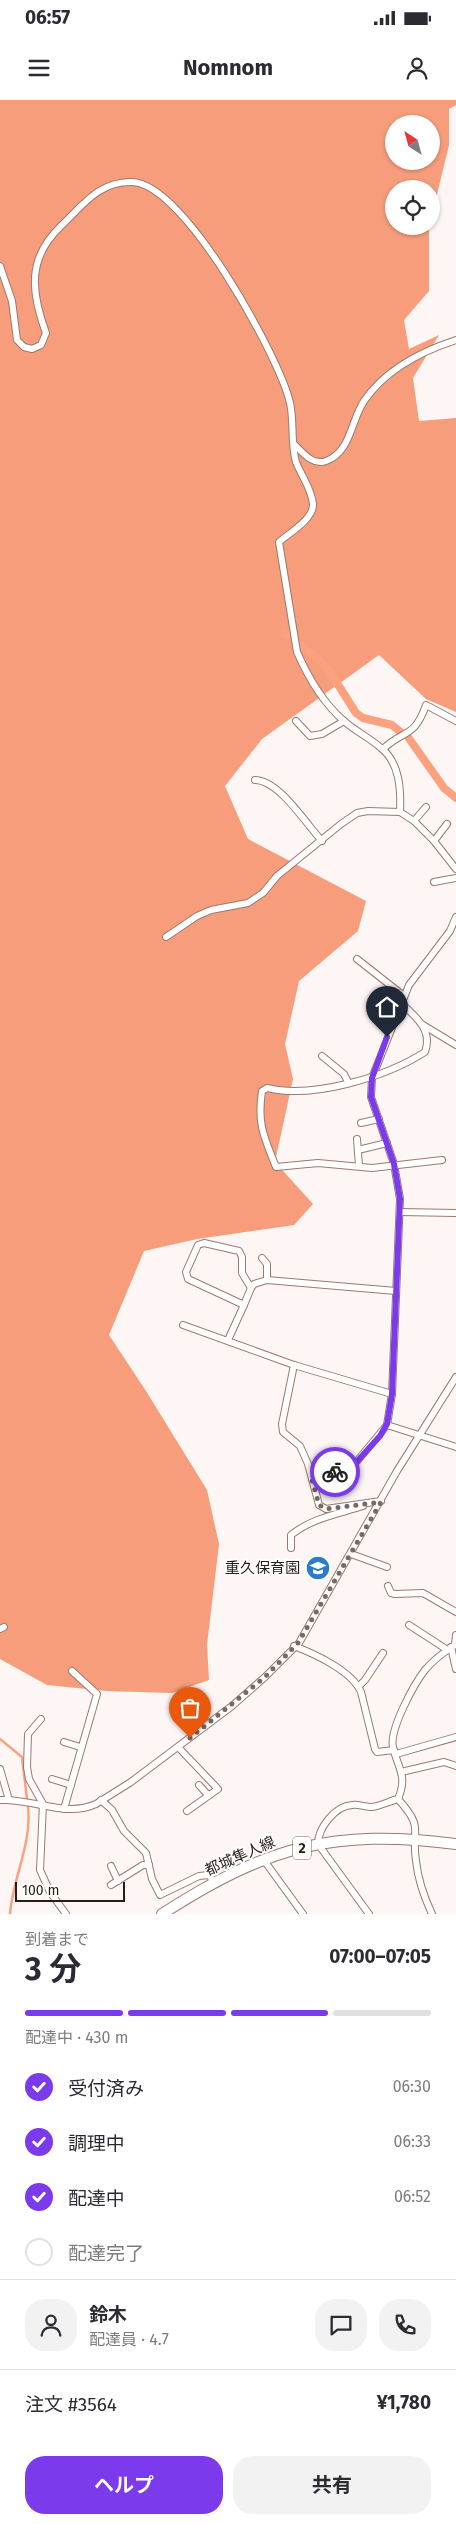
<!DOCTYPE html>
<html lang="ja">
<meta charset="utf-8">
<style>
:root{--surface:#fff;--page:#f2f2f3;--text:#2b2b33;--muted:#7c7c81;--line:#e1e1e2;--accent:#7c3aed}
body{margin:0;font-family:"Fira Sans","Noto Sans JP",sans-serif;background:var(--page);color:var(--text);height:100vh;display:flex;flex-direction:column;font-size:19px;white-space:nowrap}
*{box-sizing:border-box;margin:0}
p{font-size:16px;color:var(--muted)}
.icon{flex:none;width:28px;height:28px;fill:none;stroke:currentColor;stroke-width:2;stroke-linecap:round;stroke-linejoin:round}
.map{position:relative;height:1814px;overflow:hidden}
.panel{display:flex;flex-direction:column;background:var(--surface);flex:1}
.panel>*{flex:none}
.needle{width:32px;rotate:324deg}
.controls{position:absolute;left:385px;top:15px;display:grid;gap:10px}
.controls a{display:grid;place-items:center;width:55px;height:55px;border-radius:50%;background:var(--surface);box-shadow:0 1px 4px #0004;font-size:25px}
.scale{position:absolute;left:15px;bottom:12px;width:110px;box-sizing:border-box;padding-left:5px;border:2px solid #2a1d19;border-top:0;font-size:14px;line-height:18px;white-space:nowrap;color:#2a1d19;-webkit-text-stroke:4px #fff;paint-order:stroke}
.pin{position:absolute;display:grid;place-items:center;width:42px;height:42px;color:#fff;margin:-51px -21px;border-radius:50% 50% 50% 0;rotate:-45deg;box-shadow:0 0 5px #0007}
.pin .icon{rotate:45deg}
.courier{position:absolute;display:grid;place-items:center;width:50px;height:50px;margin:-25px;border:4px solid #7c3aed;border-radius:50%;background:#fff;color:#222;box-shadow:0 1px 6px #0007}
.summary em{font-style:normal;font-weight:700}
.summary div{display:flex;flex-direction:column-reverse}
.summary{display:flex;align-items:center;justify-content:space-between;height:85px;padding:0 25px}
h1{font-size:32px;font-weight:700;line-height:38px}
.bar{display:grid;grid-template-columns:repeat(4,1fr);gap:8px 5px;align-content:center;height:60px;padding:0 25px}
.bar i{height:6px;border-radius:4px;background:var(--line)}
.bar .current{background:var(--accent)}
.bar p{grid-column:span 4}
.line{display:flex;align-items:center;gap:12px;padding:0 25px;border-top:1px solid var(--line)}
.line div{flex:1}
.round{display:grid;place-items:center;flex:none;width:52px;height:52px;border-radius:20px;background:var(--page)}
ol{padding:0 25px;list-style:none}
li{display:flex;align-items:center;gap:15px;height:55px}
li p{margin-inline-start:auto}
li .icon{padding:5px;border-radius:50%;background:var(--accent);color:#fff;stroke-width:4}
li:last-child{color:var(--muted)}
li i{width:28px;height:28px;border:2px solid var(--line);border-radius:50%}
.primary-button{display:flex;gap:10px;margin-top:auto;padding:10px 25px}
.primary-button a{flex:1;height:58px;border-radius:20px;background:var(--accent);color:#fff;font-size:20px;font-weight:700;line-height:58px;text-align:center}
.primary-button a+a{background:var(--page);color:var(--text)}
.status{display:flex;justify-content:space-between;align-items:center;height:35px;padding:0 25px;background:var(--surface);direction:ltr}
.status svg{height:14px;fill:currentColor}
header{display:flex;justify-content:space-between;align-items:center;height:65px;padding:0 25px;background:var(--surface);font-size:22px;font-weight:700}
.map>svg:first-child{display:block}
</style>
<div class="status"><b>06:57</b><svg viewBox="0 0 49 12"><path d="M0 12V9h3v3zM5 12V6h3v6zM10 12V3h3v9zM15 12V0h3v12zM26 1h20v11H26zM47 4h2v5h-2z"/></svg></div>
<header><svg class="icon" aria-label="menu" viewBox="0 0 24 24"><path d="M4 6h16M4 12h16M4 18h16"/></svg>Nomnom<svg class="icon" aria-label="person" viewBox="0 0 24 24"><circle cx="12" cy="8" r="4"/><path d="M4 21q1-7 8-7t8 7"/></svg></header>
<div class="map">
<svg width="456" height="1814" viewBox="0 0 456 1814">
<rect width="100%" height="100%" fill="#fef6f4"/>
<!-- forest -->
<path fill="#f79d7b" fill-rule="evenodd" d="M0,0h456v5l-7,4v36l-18,74v-30h-37v37h35v65l-25,29 5,29 30,-14 -26,43 6,43 37,-3v294l-30,-13 -47,-44 -117,84 -37,47 23,53 118,62 -8,30 -59,50 -14,63 8,35 -18,83 38,42 -19,21 -97,14 -53,12 -35,84 37,56 61,99 12,54 -12,101 2,35 -37,13 -65,-2 -60,-6 -47,-26zM394,24h37v37h-37z"/>
<g fill="none" stroke-linecap="round" stroke-linejoin="round">
<!-- stream -->
<g stroke="#fca17f" stroke-width="2.5">
<polyline points="0,1639 22,1657 27,1699"/>
<path d="M10,1814c3,-37 22,-70 18,-107"/>
</g>
<!-- canal -->
<g stroke="#fca17f" stroke-width="8">
<polyline points="283,533 287,536"/>
<polyline points="301,546 320,560 330,572 356,613 363,618 392,625 403,634"/>
<polyline points="408,637 444,688 456,698"/>
</g>
<!-- minor casing -->
<g stroke="#997a6f" stroke-width="8">
<g id="minor">
<path d="M0,166l12,35 5,39 7,7 8,2 9,-4 5,-12c-15,-41 -19,-75 15,-107 21,-20 38,-45 71,-44 52,1 144,170 157,217 6,19 1,43 7,63 5,13 16,28 17,42 1,15 -24,29 -34,38l18,110c11,25 26,51 47,69 11,10 26,17 37,27 19,15 20,42 19,64"/>
<path d="M294,344c9,9 19,22 32,17 25,-9 25,-41 38,-60 21,-31 58,-50 92,-61"/>
<polyline points="296,621 310,636 322,634 344,621"/>
<path d="M383,649c21,-20 31,-10 43,-44l30,16"/>
<path d="M255,680c24,0 51,44 67,61"/>
<polyline points="414,721 426,707"/>
<polyline points="434,741 447,724"/>
<polyline points="434,782 456,778"/>
<polyline points="456,817 450,831 409,885 372,978 371,997 394,1064 400,1099 392,1294 387,1325 456,1347"/>
<polyline points="166,837 197,816 211,810 248,803 263,793 277,776 341,724 357,713 368,711 400,712 414,721 434,741 456,769"/>
<polyline points="357,859 404,896"/>
<path d="M401,903c15,14 32,27 24,49 -39,25 -112,47 -158,36l-5,3c-5,33 2,46 14,76l42,-4 54,5 70,-8"/>
<polyline points="423,925 456,945"/>
<polyline points="322,956 344,974 348,982"/>
<polyline points="361,1023 379,1019"/>
<polyline points="357,1039 359,1066"/>
<polyline points="358,1050 387,1043"/>
<polyline points="400,1112 456,1113"/>
<polyline points="262,1158 267,1164 267,1180"/>
<polyline points="244,1205 251,1188"/>
<polyline points="183,1225 294,1265 392,1294"/>
<polyline points="228,1240 244,1205 188,1179 186,1172 198,1145 204,1143 239,1151 242,1157 242,1173 251,1188 254,1184 267,1180 396,1191"/>
<polyline points="294,1265 282,1324 283,1332 300,1346 308,1364 319,1405 326,1409 381,1401"/>
<polyline points="312,1379 353,1366 387,1325"/>
<path d="M291,1448v-13c21,-17 47,-21 72,-29"/>
<polyline points="351,1454 387,1467"/>
<polyline points="388,1486 391,1493 395,1494 423,1493 456,1512"/>
<polyline points="409,1525 446,1549"/>
<polyline points="0,1529 4,1527"/>
<path d="M294,1546c21,8 58,25 67,46l14,57 2,3 17,-2"/>
<polyline points="451,1547 456,1569"/>
<polyline points="359,1586 365,1580 383,1553"/>
<polyline points="41,1619 28,1634 27,1667 29,1679 43,1704 40,1770 50,1792 66,1814"/>
<polyline points="64,1642 80,1647"/>
<polyline points="178,1647 218,1689 187,1711"/>
<polyline points="396,1654 456,1637"/>
<polyline points="0,1669 9,1700"/>
<polyline points="401,1672 444,1662 456,1666"/>
<polyline points="52,1679 71,1685"/>
<polyline points="199,1685 208,1695"/>
<path d="M398,1699c27,30 13,29 18,62 2,18 8,36 16,53"/>
<path d="M0,1700c33,-2 65,18 96,4l35,-22 101,-76 33,-29 34,-34 98,-172 59,-94"/>
<polyline points="101,1700 112,1710 124,1731 146,1753 152,1779 160,1795 199,1776 209,1775 214,1782"/>
<polyline points="64,1709 97,1594 72,1571"/>
<polyline points="263,1759 303,1814"/>
<polyline points="111,1766 118,1781"/>
<polyline points="111,1785 143,1765 149,1765"/>
<path d="M369,1814l-51,-70c0,-16 17,-38 34,-39 6,-1 13,2 20,2 8,-1 18,-6 26,-8 10,-23 0,-30 -5,-52 -4,-17 21,-63 32,-77 9,-11 19,-18 30,-25l1,-10"/>
</g>
</g>
<!-- primary casing -->
<g stroke="#997a6f" stroke-width="12">
<path id="primary" d="M162,1814c104,-67 170,-86 294,-70"/>
</g>
<!-- minor -->
<use href="#minor" stroke="#fff" stroke-width="6"/>
<!-- primary -->
<use href="#primary" stroke="#fff" stroke-width="10"/>
</g>
<g fill="none" stroke-linecap="round" stroke-linejoin="round">
<!-- done -->
<polyline stroke="#746966" stroke-width="5" stroke-dasharray="0 9" points="190,1638 265,1577 298,1543 381,1402 326,1409 319,1405 312,1380 335,1372"/>
<!-- route -->
<polyline stroke="#7c3aed" stroke-width="6" points="335,1372 353,1366 380,1336 387,1324 392,1294 400,1099 394,1064 371,997 372,978 387,937"/>
</g>
<!-- icons -->
<defs>
<g id="school-disc" transform="scale(1.25)"><circle r="9.5" fill="#2a7ccb" stroke="#fff"/><path d="M0-5L7-2L0 1L-7-2ZM-4 1L0 2.5L4 1V4Q0 6-4 4Z" fill="#fff"/></g>
</defs>
<g fill-rule="evenodd">
<use href="#school-disc" x="318" y="1468"/>
</g>
<g text-anchor="middle" stroke-width="4" stroke-linejoin="round" paint-order="stroke">
<!-- shield labels -->
<rect fill="#fff" stroke="#6a615e" stroke-width="1" x="293" y="1736.5" width="18" height="23" rx="4"/>
<g font-size="14" font-weight="bold" fill="#2a1d19">
<text x="302" y="1753">2</text>
</g>
<!-- poi labels -->
<g font-size="15" fill="#2a1d19" stroke="#fff" text-anchor="end">
<text x="300" y="1473">重久保育園</text>
</g>
<!-- street labels -->
<g font-size="15" fill="#2a1d19" stroke="#fff">
<text transform="translate(240 1756) rotate(-24)" y="5">都城隼人線</text>
</g>
</g>
</svg>
<div class="controls">
<a><svg class="needle" viewBox="-14 -14 28 28"><path d="M0-13l5 13h-10z" fill="#e53935"/><path d="M0 13l5-13h-10z" fill="#7c7c81"/></svg></a>
<a><svg class="icon" aria-label="locate" viewBox="0 0 24 24"><circle cx="12" cy="12" r="6"/><path d="M12 2v4M12 18v4M2 12h4M18 12h4"/></svg></a>
</div>
<div class="scale">100 m</div>
<div class="pin" style="left:190px;top:1638px;background:#ea580c"><svg class="icon" aria-label="bag" viewBox="0 0 24 24"><path d="M5 8h14l-1 12H6zM9 8a3 3 0 0 1 6 0"/></svg></div>
<div class="pin" style="left:387px;top:937px;background:#1f2937"><svg class="icon" aria-label="home" viewBox="0 0 24 24"><path d="M3 11l9-7 9 7M6 9v11h12V9"/></svg></div>
<div class="courier" style="left:335px;top:1372px"><svg class="icon" aria-label="bike" viewBox="0 0 24 24"><circle cx="6" cy="16" r="4"/><circle cx="18" cy="16" r="4"/><path d="M6 16l4-8h5l3 8M10 8l3 8H6M13 5h3"/></svg></div>
</div>
<section class="panel">
<div class="summary"><div><h1>3 分</h1><p>到着まで</p></div><em>07:00–07:05</em></div>
<div class="bar"><i class="current"></i><i class="current"></i><i class="current"></i><i></i><p>配達中 · 430 m</p></div>
<ol>
<li><svg class="icon" aria-label="check" viewBox="0 0 24 24"><path d="M5 12l5 5 9-10"/></svg>受付済み<p>06:30</p></li>
<li><svg class="icon" aria-label="check" viewBox="0 0 24 24"><path d="M5 12l5 5 9-10"/></svg>調理中<p>06:33</p></li>
<li><svg class="icon" aria-label="check" viewBox="0 0 24 24"><path d="M5 12l5 5 9-10"/></svg>配達中<p>06:52</p></li>
<li><i></i>配達完了</li>
</ol>
<div class="line" style="height:90px"><a class="round"><svg class="icon" aria-label="person" viewBox="0 0 24 24"><circle cx="12" cy="8" r="4"/><path d="M4 21q1-7 8-7t8 7"/></svg></a><div><b>鈴木</b><p>配達員 · 4.7</p></div><a class="round"><svg class="icon" aria-label="chat" viewBox="0 0 24 24"><path d="M4 5h16v11H9l-5 4z"/></svg></a><a class="round"><svg class="icon" aria-label="phone" viewBox="0 0 24 24"><path d="M5 4h4l2 5-3 2q2 4 5 5l2-3 5 2v4C11 20 4 13 5 4z"/></svg></a></div>
<div class="line" style="height:65px"><div>注文 #3564</div><b>¥1,780</b></div>
<div class="primary-button"><a>ヘルプ</a><a>共有</a></div>
</section>
